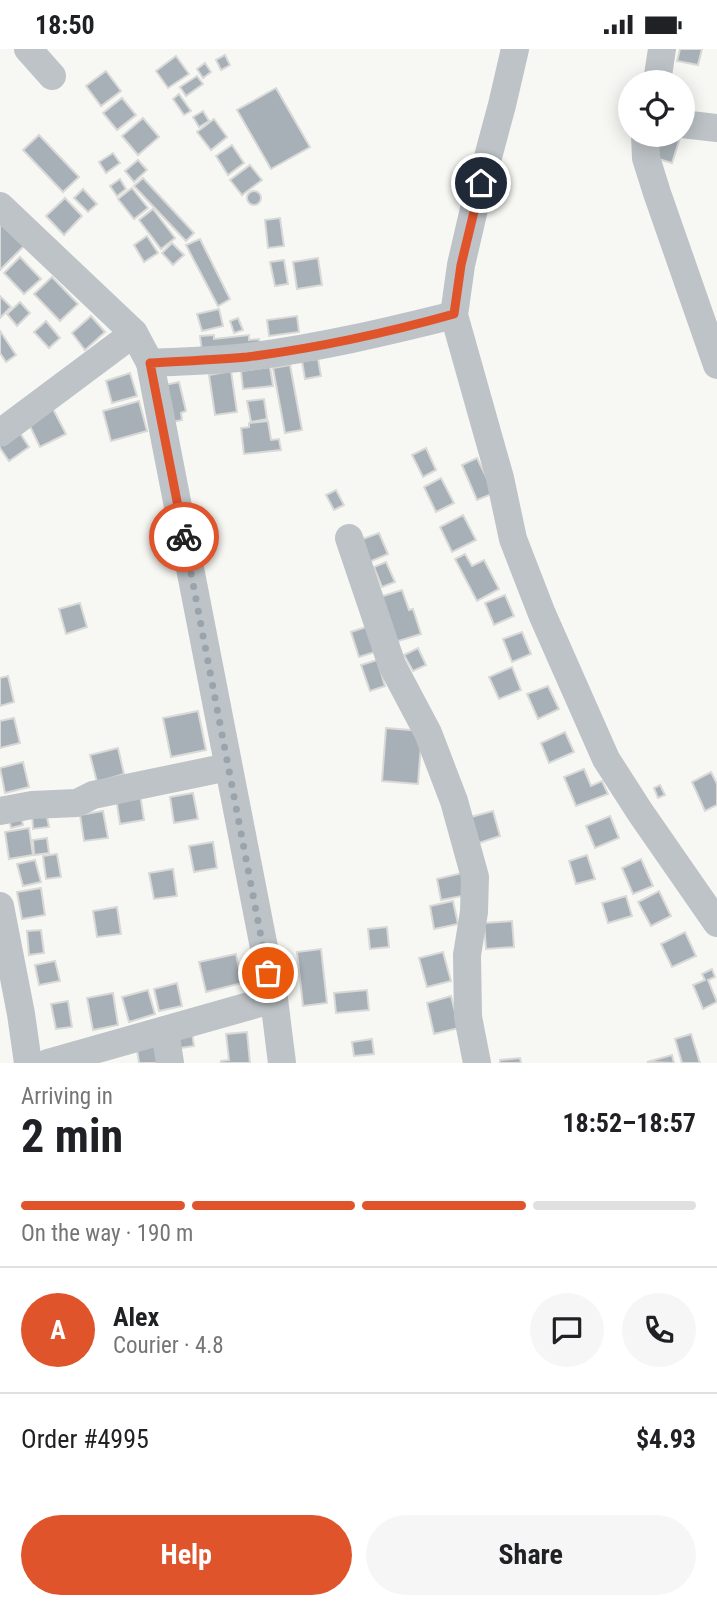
<!DOCTYPE html>
<meta charset="utf-8">
<style>
:root{--surface:#fff;--page:#f6f6f6;--text:#202124;--muted:#757577;--line:#e0e0e0;--accent:#e0542c}
body{margin:0;font-family:"Roboto Condensed",sans-serif;background:var(--page);color:var(--text);height:100vh;display:flex;flex-direction:column;font-size:26px;white-space:nowrap}
*{box-sizing:border-box;margin:0}
p{font-size:23px;color:var(--muted)}
.icon{flex:none;width:38px;height:38px;fill:none;stroke:currentColor;stroke-width:2;stroke-linecap:round;stroke-linejoin:round}
.map{position:relative;height:1014px;overflow:hidden}
.sheet{display:flex;flex-direction:column;background:var(--surface);flex:1}
.sheet>*{flex:none}
.controls{position:absolute;left:618px;top:21px;display:grid;gap:14px}
.controls a{display:grid;place-items:center;width:77px;height:77px;border-radius:50%;background:var(--surface);box-shadow:0 4px 18px #0003;font-size:35px}
.pin{position:absolute;display:grid;place-items:center;width:60px;height:60px;color:#fff;margin:-30px;border:4px solid #fff;border-radius:50%;box-shadow:0 2px 7px #0007}
.courier{position:absolute;display:grid;place-items:center;width:70px;height:70px;margin:-35px;border:5px solid #e0542c;border-radius:50%;background:#fff;color:#222;box-shadow:0 2px 9px #0007}
.summary em{font-style:normal;font-weight:700}
.summary div{display:flex;flex-direction:column-reverse}
.summary{display:flex;align-items:center;justify-content:space-between;height:119px;padding:0 21px}
h1{font-size:46px;font-weight:700;line-height:52px}
.bar{display:grid;grid-template-columns:repeat(4,1fr);gap:10px 7px;align-content:center;height:84px;padding:0 21px}
.bar i{height:9px;border-radius:5px;background:var(--line)}
.bar .selected{background:var(--accent)}
.bar p{grid-column:span 4}
.line{display:flex;align-items:center;gap:18px;padding:0 21px;border-top:2px solid var(--line)}
.line div{flex:1}
.round{display:grid;place-items:center;flex:none;width:74px;height:74px;border-radius:37px;background:var(--page)}
.cta{display:flex;gap:14px;margin-top:auto;padding:14px 21px}
.cta a{flex:1;height:80px;border-radius:42px;background:var(--accent);color:#fff;font-size:28px;font-weight:700;line-height:80px;text-align:center}
.cta a+a{background:var(--page);color:var(--text)}
.status{display:flex;justify-content:space-between;align-items:center;height:49px;padding:0 35px;background:var(--surface);direction:ltr}
.status svg{height:19px;fill:currentColor}
.map>svg:first-child{display:block}
</style>
<div class="status"><b>18:50</b><svg viewBox="0 0 49 12"><path d="M0 12V9h3v3zM5 12V6h3v6zM10 12V3h3v9zM15 12V0h3v12zM26 1h20v11H26zM47 4h2v5h-2z"/></svg></div>
<div class="map">
<svg width="717" height="1014" viewBox="0 0 717 1014">
<rect width="100%" height="100%" fill="#f7f7f4"/>
<!-- building -->
<g fill="#a7b0b6" stroke="#d9d9d7" stroke-width="2">
<polygon points="680,0 702,0 698,16 677,12"/>
<polygon points="225,6 230,16 221,21 216,11"/>
<polygon points="176,7 189,25 168,39 156,22"/>
<polygon points="205,14 211,23 203,29 197,20"/>
<polygon points="106,22 121,42 101,57 86,37"/>
<polygon points="197,27 203,35 186,47 180,38"/>
<polygon points="276,39 310,98 271,120 237,61"/>
<polygon points="179,45 191,62 184,66 173,50"/>
<polygon points="122,49 136,66 117,81 103,64"/>
<polygon points="203,62 209,72 199,78 193,68"/>
<polygon points="143,69 159,88 138,106 122,87"/>
<polygon points="214,70 227,88 211,101 197,83"/>
<polygon points="39,86 79,128 63,143 23,101"/>
<polygon points="659,86 669,86 680,89 672,114 652,108"/>
<polygon points="232,96 244,114 228,126 216,107"/>
<polygon points="113,104 120,114 106,124 99,113"/>
<polygon points="138,111 147,121 134,133 125,122"/>
<polygon points="250,116 262,131 242,146 230,131"/>
<polygon points="143,129 194,184 186,192 134,137"/>
<polygon points="120,130 126,140 117,147 110,137"/>
<polygon points="132,139 148,159 134,170 118,150"/>
<polygon points="83,140 97,155 88,163 74,149"/>
<circle cx="254" cy="149" r="7"/>
<polygon points="65,149 82,167 64,186 46,167"/>
<polygon points="153,160 175,189 161,200 139,171"/>
<polygon points="280,169 284,197 268,199 265,171"/>
<polygon points="0,173 24,197 0,221"/>
<polygon points="147,187 158,204 144,213 134,196"/>
<polygon points="200,190 230,250 218,257 186,196"/>
<polygon points="172,194 184,206 173,216 162,204"/>
<polygon points="20,208 41,230 24,245 4,224"/>
<polygon points="318,209 322,236 297,240 293,213"/>
<polygon points="284,211 288,235 275,237 270,213"/>
<polygon points="52,228 78,255 60,272 34,245"/>
<polygon points="0,247 11,258 0,269"/>
<polygon points="20,253 30,264 17,277 7,265"/>
<polygon points="219,260 223,277 202,282 197,265"/>
<polygon points="91,267 105,283 85,301 72,284"/>
<polygon points="297,267 299,283 269,287 267,271"/>
<polygon points="238,269 243,281 234,284 230,272"/>
<polygon points="46,272 60,289 49,299 34,283"/>
<polygon points="0,282 16,306 6,313 0,304"/>
<polygon points="214,286 214,290 249,286 249,291 259,290 260,298 202,304 200,287"/>
<polygon points="318,310 321,327 305,330 302,312"/>
<polygon points="290,316 302,381 285,384 273,319"/>
<polygon points="270,318 273,337 243,340 241,322"/>
<polygon points="231,322 237,363 215,366 209,326"/>
<polygon points="130,324 137,347 112,354 106,332"/>
<polygon points="179,333 186,362 181,364 182,371 168,374 160,337"/>
<polygon points="264,350 267,370 251,373 247,352"/>
<polygon points="139,352 147,382 111,392 103,362"/>
<polygon points="53,360 66,385 40,398 28,373"/>
<polygon points="268,372 271,391 279,390 281,401 244,405 241,379 249,378 249,374"/>
<polygon points="16,378 29,398 9,412 0,399 0,388"/>
<polygon points="426,399 436,421 423,428 412,406"/>
<polygon points="477,409 494,444 477,451 462,416"/>
<polygon points="441,429 454,454 436,463 424,438"/>
<polygon points="336,441 344,456 334,461 326,446"/>
<polygon points="463,466 476,491 452,503 440,478"/>
<polygon points="379,484 388,505 369,513 360,491"/>
<polygon points="465,505 472,517 484,511 499,540 477,552 455,510"/>
<polygon points="386,513 395,533 382,538 374,518"/>
<polygon points="402,541 409,561 413,560 421,585 395,593 380,548"/>
<polygon points="505,546 514,567 494,576 485,554"/>
<polygon points="80,554 87,578 66,585 59,560"/>
<polygon points="366,578 375,603 359,608 351,583"/>
<polygon points="522,583 531,605 512,613 503,590"/>
<polygon points="418,599 426,616 413,622 404,606"/>
<polygon points="377,611 385,637 370,642 361,616"/>
<polygon points="512,618 521,641 499,650 489,628"/>
<polygon points="8,627 14,653 0,657 0,629"/>
<polygon points="548,637 559,660 538,670 527,645"/>
<polygon points="198,662 206,701 171,708 163,669"/>
<polygon points="14,669 20,694 0,699 0,672"/>
<polygon points="386,679 422,682 418,735 382,732"/>
<polygon points="565,683 574,703 549,714 541,694"/>
<polygon points="118,699 124,725 97,733 90,706"/>
<polygon points="23,713 29,738 5,744 0,719"/>
<polygon points="584,720 591,737 602,732 608,745 576,757 564,728"/>
<polygon points="711,723 717,735 717,756 705,762 692,733"/>
<polygon points="660,736 665,746 658,749 654,739"/>
<polygon points="193,744 198,770 174,774 170,748"/>
<polygon points="140,745 144,771 120,775 116,749"/>
<polygon points="103,762 108,789 84,792 80,766"/>
<polygon points="493,762 500,787 479,794 471,768"/>
<polygon points="20,763 23,776 11,779 8,765"/>
<polygon points="46,763 49,778 33,780 32,765"/>
<polygon points="610,767 619,789 595,799 586,777"/>
<polygon points="29,779 33,806 9,810 5,783"/>
<polygon points="47,789 49,804 34,806 33,791"/>
<polygon points="213,793 217,819 194,823 189,797"/>
<polygon points="57,805 61,828 46,830 43,807"/>
<polygon points="587,806 595,830 576,835 569,812"/>
<polygon points="641,810 653,837 633,845 622,819"/>
<polygon points="35,811 41,833 23,837 17,815"/>
<polygon points="173,820 177,847 154,850 149,824"/>
<polygon points="462,824 467,846 441,851 437,830"/>
<polygon points="41,839 45,866 22,870 17,843"/>
<polygon points="659,842 671,867 651,877 638,853"/>
<polygon points="626,847 632,867 608,874 602,854"/>
<polygon points="453,852 458,875 434,880 430,857"/>
<polygon points="117,858 121,885 97,888 93,862"/>
<polygon points="512,872 514,898 486,900 484,874"/>
<polygon points="387,878 389,898 370,900 368,880"/>
<polygon points="41,881 44,904 29,906 27,882"/>
<polygon points="685,883 696,907 672,918 661,895"/>
<polygon points="321,900 327,954 303,957 297,903"/>
<polygon points="443,903 451,932 427,938 419,909"/>
<polygon points="236,905 242,934 206,943 199,913"/>
<polygon points="55,912 60,932 39,936 35,916"/>
<polygon points="712,920 715,928 708,931 717,953 703,960 693,936 705,931 702,925"/>
<polygon points="177,934 182,957 159,962 154,940"/>
<polygon points="148,941 155,965 129,973 122,948"/>
<polygon points="367,941 369,961 336,964 334,944"/>
<polygon points="113,944 118,976 93,981 87,949"/>
<polygon points="451,947 459,979 434,985 427,954"/>
<polygon points="68,952 72,978 56,980 51,955"/>
<polygon points="247,983 250,1014 221,1014 221,1012 229,1011 226,985"/>
<polygon points="192,984 194,997 174,1000 172,987"/>
<polygon points="691,985 700,1014 682,1014 675,990"/>
<polygon points="160,990 164,1014 139,1014 136,994"/>
<polygon points="372,990 374,1005 354,1007 352,993"/>
<polygon points="672,1006 674,1014 647,1013"/>
<polygon points="520,1009 521,1014 500,1014 500,1011"/>
</g>
<g fill="none" stroke-linecap="round" stroke-linejoin="round">
<!-- minor -->
<g stroke="#bec3c7" stroke-width="28">
<polyline points="28,0 52,27"/>
<polyline points="515,0 502,56 474,160 461,216 454,266 500,429 513,490 542,565 606,710 640,763 717,874"/>
<polyline points="657,33 662,0"/>
<polyline points="682,75 717,79"/>
<polyline points="645,86 646,109 657,144 717,316"/>
<polyline points="0,157 134,284 150,314 274,950 282,1014"/>
<path d="M150,314c32,-2 65,-2 97,-6 71,-9 139,-25 207,-42"/>
<polyline points="0,384 134,284"/>
<polyline points="349,489 392,616 428,684 454,752 475,828 474,863 467,906 468,968 477,1014"/>
<polyline points="0,762 32,756 77,754 93,746 228,718"/>
<polyline points="0,857 21,965 28,1014"/>
<polyline points="165,981 170,1014"/>
<polyline points="48,1014 274,950"/>
</g>
</g>
<g fill="none" stroke-linecap="round" stroke-linejoin="round">
<!-- done -->
<polyline stroke="#99a4ac" stroke-width="7" stroke-dasharray="0 12.6" points="184,488 268,924"/>
<!-- route -->
<path stroke="#e0542c" stroke-width="9" d="M184,488l-34,-174c32,-2 65,-3 97,-6 71,-9 139,-24 207,-43l7,-49 20,-82"/>
</g>
</svg>
<div class="controls">
<a><svg class="icon" aria-label="locate" viewBox="0 0 24 24"><circle cx="12" cy="12" r="6"/><path d="M12 2v4M12 18v4M2 12h4M18 12h4"/></svg></a>
</div>
<div class="pin" style="left:268px;top:924px;background:#ea580c"><svg class="icon" aria-label="bag" viewBox="0 0 24 24"><path d="M5 8h14l-1 12H6zM9 8a3 3 0 0 1 6 0"/></svg></div>
<div class="pin" style="left:481px;top:134px;background:#1f2937"><svg class="icon" aria-label="home" viewBox="0 0 24 24"><path d="M3 11l9-7 9 7M6 9v11h12V9"/></svg></div>
<div class="courier" style="left:184px;top:488px"><svg class="icon" aria-label="bike" viewBox="0 0 24 24"><circle cx="6" cy="16" r="4"/><circle cx="18" cy="16" r="4"/><path d="M6 16l4-8h5l3 8M10 8l3 8H6M13 5h3"/></svg></div>
</div>
<section class="sheet">
<div class="summary"><div><h1>2 min</h1><p>Arriving in</p></div><em>18:52–18:57</em></div>
<div class="bar"><i class="selected"></i><i class="selected"></i><i class="selected"></i><i></i><p>On the way · 190 m</p></div>
<div class="line" style="height:126px"><b class="round" style="background:var(--accent);color:#fff">A</b><div><b>Alex</b><p>Courier · 4.8</p></div><a class="round"><svg class="icon" aria-label="chat" viewBox="0 0 24 24"><path d="M4 5h16v11H9l-5 4z"/></svg></a><a class="round"><svg class="icon" aria-label="phone" viewBox="0 0 24 24"><path d="M5 4h4l2 5-3 2q2 4 5 5l2-3 5 2v4C11 20 4 13 5 4z"/></svg></a></div>
<div class="line" style="height:91px"><div>Order #4995</div><b>$4.93</b></div>
<div class="cta"><a>Help</a><a>Share</a></div>
</section>
